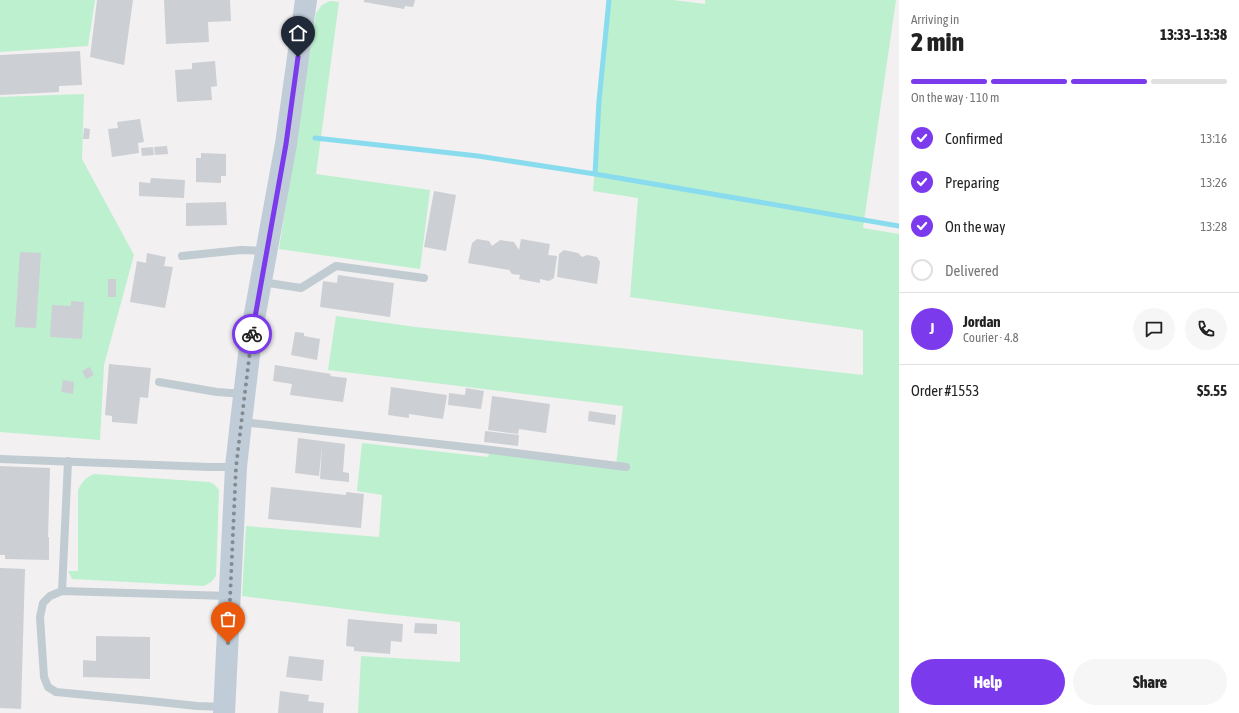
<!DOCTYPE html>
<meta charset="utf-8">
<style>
:root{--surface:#fff;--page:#f6f6f6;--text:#222;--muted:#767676;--line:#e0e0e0;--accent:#7c3aed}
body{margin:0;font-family:"Asap Condensed",sans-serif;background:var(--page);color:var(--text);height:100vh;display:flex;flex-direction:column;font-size:15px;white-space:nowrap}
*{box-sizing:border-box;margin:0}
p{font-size:13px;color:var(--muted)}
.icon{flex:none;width:22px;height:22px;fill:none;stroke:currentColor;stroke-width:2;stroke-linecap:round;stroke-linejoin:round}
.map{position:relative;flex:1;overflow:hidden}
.panel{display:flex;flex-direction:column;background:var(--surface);width:340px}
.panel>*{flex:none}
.pin{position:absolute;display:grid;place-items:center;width:34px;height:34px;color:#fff;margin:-41px -17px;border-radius:50% 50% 50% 0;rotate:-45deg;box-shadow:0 0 4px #0007}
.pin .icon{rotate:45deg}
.courier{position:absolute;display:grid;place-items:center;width:40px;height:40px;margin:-20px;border:3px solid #7c3aed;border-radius:50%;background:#fff;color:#222;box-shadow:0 1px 5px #0007}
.overview em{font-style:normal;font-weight:800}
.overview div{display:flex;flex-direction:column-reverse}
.overview{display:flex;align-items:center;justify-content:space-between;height:68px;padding:0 12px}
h1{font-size:26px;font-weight:800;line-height:30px}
.bar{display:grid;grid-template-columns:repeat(4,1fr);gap:6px 4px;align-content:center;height:48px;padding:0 12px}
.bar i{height:5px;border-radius:3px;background:var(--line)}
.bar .selected{background:var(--accent)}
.bar p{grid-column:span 4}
.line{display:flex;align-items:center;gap:10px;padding:0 12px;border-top:1px solid var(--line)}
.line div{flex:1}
.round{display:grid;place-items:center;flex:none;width:42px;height:42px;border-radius:21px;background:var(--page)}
ol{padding:0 12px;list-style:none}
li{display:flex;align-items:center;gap:12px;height:44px}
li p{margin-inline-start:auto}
li .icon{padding:4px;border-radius:50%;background:var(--accent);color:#fff;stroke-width:4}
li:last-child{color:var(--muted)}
li i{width:22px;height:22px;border:2px solid var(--line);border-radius:50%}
.cta{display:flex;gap:8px;margin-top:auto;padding:8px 12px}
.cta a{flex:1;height:46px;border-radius:24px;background:var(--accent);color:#fff;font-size:16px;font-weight:800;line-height:46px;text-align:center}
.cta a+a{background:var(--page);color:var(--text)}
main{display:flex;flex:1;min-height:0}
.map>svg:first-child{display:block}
</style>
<main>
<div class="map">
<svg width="899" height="713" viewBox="0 0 899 713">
<rect width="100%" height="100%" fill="#f2f0f0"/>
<!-- green -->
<g fill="#bdf0cf">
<polygon points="0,0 95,0 88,46 0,52"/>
<polygon points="609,0 673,0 705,4 705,0 896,0 863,228 899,234 899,713 358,713 361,656 460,662 460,622 377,613 242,596 246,526 379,537 382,495 357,491 362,443 488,457 489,453 616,465 623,406 328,370 336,316 416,327 629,349 863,375 863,330 630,297 638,198 593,191"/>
<polygon points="330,1 339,2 316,174 430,190 420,269 279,249 316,13 322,5"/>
<polygon points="84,94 82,159 134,255 104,365 100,440 0,432 0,97"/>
<path d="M94,474l115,8 5,2 5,6 -3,86 -5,6 -7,4 -132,-7 -4,-8h10v-81c4,-8 7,-12 16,-16z"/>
</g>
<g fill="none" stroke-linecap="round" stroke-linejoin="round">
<!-- stream -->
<g stroke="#89dcee" stroke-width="5">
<polyline points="315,138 478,156 595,174 899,226"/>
<polyline points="595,174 599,101 609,0"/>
</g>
</g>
<!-- building -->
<g fill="#cccfd4">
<polygon points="97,0 133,0 124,65 90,57"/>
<polygon points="164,0 230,0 231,21 208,22 209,42 166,44"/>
<polygon points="364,0 415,0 413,7 405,6 404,9 364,2"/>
<polygon points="80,51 82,85 59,86 59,92 0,95 0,55"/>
<polygon points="215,61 217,86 211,87 212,100 177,102 175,70 192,69 192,63"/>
<polygon points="140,119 144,142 138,143 139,153 112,157 108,129 118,128 117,122"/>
<polygon points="84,128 90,129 89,139 83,139"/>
<polygon points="167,146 168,154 155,155 154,147"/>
<polygon points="153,147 154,155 142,156 141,148"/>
<polygon points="201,153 226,154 226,176 221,176 221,183 196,182 196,158 201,158"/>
<polygon points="151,178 185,180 184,198 139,196 139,182 150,183"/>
<polygon points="434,191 456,195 446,251 424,247"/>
<polygon points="226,202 227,225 186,226 186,203"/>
<polygon points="477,239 489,241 492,246 500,240 514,242 519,250 521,239 550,244 548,255 557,256 554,278 549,281 540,279 540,283 519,279 520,275 512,274 509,270 468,263 472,243"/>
<polygon points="564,250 578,253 582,257 587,255 597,257 600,262 597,284 557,277 559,254"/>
<polygon points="20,252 41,253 36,328 15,327"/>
<polygon points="147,253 166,257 164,266 173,267 165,308 130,302 137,261 146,263"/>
<polygon points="338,275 394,283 390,317 320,307 323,281 337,283"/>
<rect x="108" y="279" width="8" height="18"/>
<polygon points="71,301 84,302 82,339 50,337 52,305 71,306"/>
<polygon points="295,332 304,333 304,336 320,339 317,360 291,355"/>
<polygon points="109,364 151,368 148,398 140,397 137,424 112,422 112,416 105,415"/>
<polygon points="275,365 331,374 330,376 347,378 343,402 290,395 292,384 273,381"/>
<polygon points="90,367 94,375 86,379 82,371"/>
<polygon points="63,380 74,382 73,394 61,392"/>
<polygon points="391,387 447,395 443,419 409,414 409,418 388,415"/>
<polygon points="466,388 484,391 481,409 448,405 449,393 465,395"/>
<polygon points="492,396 550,404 546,433 519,429 518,434 488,430"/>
<polygon points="589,411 616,415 615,425 588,421"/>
<polygon points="485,431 519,435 518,446 484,442"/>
<polygon points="298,438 345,444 343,472 349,473 349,482 320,479 322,445 319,476 295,473"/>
<polygon points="0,466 50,468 48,537 49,537 49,560 5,559 5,555 0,555"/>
<polygon points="271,487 346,495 346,492 364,494 361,528 268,519"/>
<polygon points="0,568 25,569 21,709 0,708"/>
<polygon points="348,619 403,624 402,642 391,641 390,654 354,651 354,647 346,646"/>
<polygon points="415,623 437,624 437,634 414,633"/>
<polygon points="96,636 150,637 150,679 83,677 83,660 96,661"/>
<polygon points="289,656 324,660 322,681 286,677"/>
<polygon points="280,691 309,695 308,701 324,703 323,713 278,713"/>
</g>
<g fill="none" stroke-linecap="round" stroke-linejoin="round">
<!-- lane -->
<g stroke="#c0cbd2" stroke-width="8">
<polyline points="182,256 241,250 266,251"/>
<polyline points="262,282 301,288 336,266 424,278"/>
<polyline points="159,382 217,392 244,394"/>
<polyline points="242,422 483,449 626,467"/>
<polyline points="0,459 209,467 235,467"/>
<polyline points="62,591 68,461"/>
<polyline points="223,707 197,706 150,701 56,692 48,687 44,677 40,617 43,603 50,596 62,591 229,596"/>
</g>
<!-- secondary -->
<polyline stroke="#c0ccd7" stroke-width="22" points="224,713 236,467 241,422 252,330 286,144 306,0"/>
</g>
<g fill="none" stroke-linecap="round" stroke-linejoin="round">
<!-- done -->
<polyline stroke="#838b91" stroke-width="4" stroke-dasharray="0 7.2" points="228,643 236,467 252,334"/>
<!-- route -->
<polyline stroke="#7c3aed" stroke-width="5" points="252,334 286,144 298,57"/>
</g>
</svg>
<div class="pin" style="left:228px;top:643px;background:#ea580c"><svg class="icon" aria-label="bag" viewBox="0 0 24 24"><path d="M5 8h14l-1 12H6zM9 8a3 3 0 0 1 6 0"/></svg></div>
<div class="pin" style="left:298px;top:57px;background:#1f2937"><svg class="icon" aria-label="home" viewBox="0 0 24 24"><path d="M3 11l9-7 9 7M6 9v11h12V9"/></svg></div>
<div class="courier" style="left:252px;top:334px"><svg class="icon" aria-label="bike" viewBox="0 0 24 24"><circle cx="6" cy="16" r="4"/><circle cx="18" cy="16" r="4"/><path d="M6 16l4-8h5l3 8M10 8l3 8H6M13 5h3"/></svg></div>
</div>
<section class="panel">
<div class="overview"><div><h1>2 min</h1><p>Arriving in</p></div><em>13:33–13:38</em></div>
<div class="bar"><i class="selected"></i><i class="selected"></i><i class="selected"></i><i></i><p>On the way · 110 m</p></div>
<ol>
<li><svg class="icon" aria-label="check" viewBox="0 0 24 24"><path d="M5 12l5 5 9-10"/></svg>Confirmed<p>13:16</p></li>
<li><svg class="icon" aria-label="check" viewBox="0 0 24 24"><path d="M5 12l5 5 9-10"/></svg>Preparing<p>13:26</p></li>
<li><svg class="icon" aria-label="check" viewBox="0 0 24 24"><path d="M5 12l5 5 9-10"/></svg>On the way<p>13:28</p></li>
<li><i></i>Delivered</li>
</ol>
<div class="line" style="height:72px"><b class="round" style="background:var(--accent);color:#fff">J</b><div><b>Jordan</b><p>Courier · 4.8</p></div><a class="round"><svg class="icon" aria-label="chat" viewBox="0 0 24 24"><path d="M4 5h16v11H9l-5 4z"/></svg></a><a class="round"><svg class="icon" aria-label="phone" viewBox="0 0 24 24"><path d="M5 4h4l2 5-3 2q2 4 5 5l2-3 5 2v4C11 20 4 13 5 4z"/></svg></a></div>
<div class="line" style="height:52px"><div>Order #1553</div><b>$5.55</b></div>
<div class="cta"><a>Help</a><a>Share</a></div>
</section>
</main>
